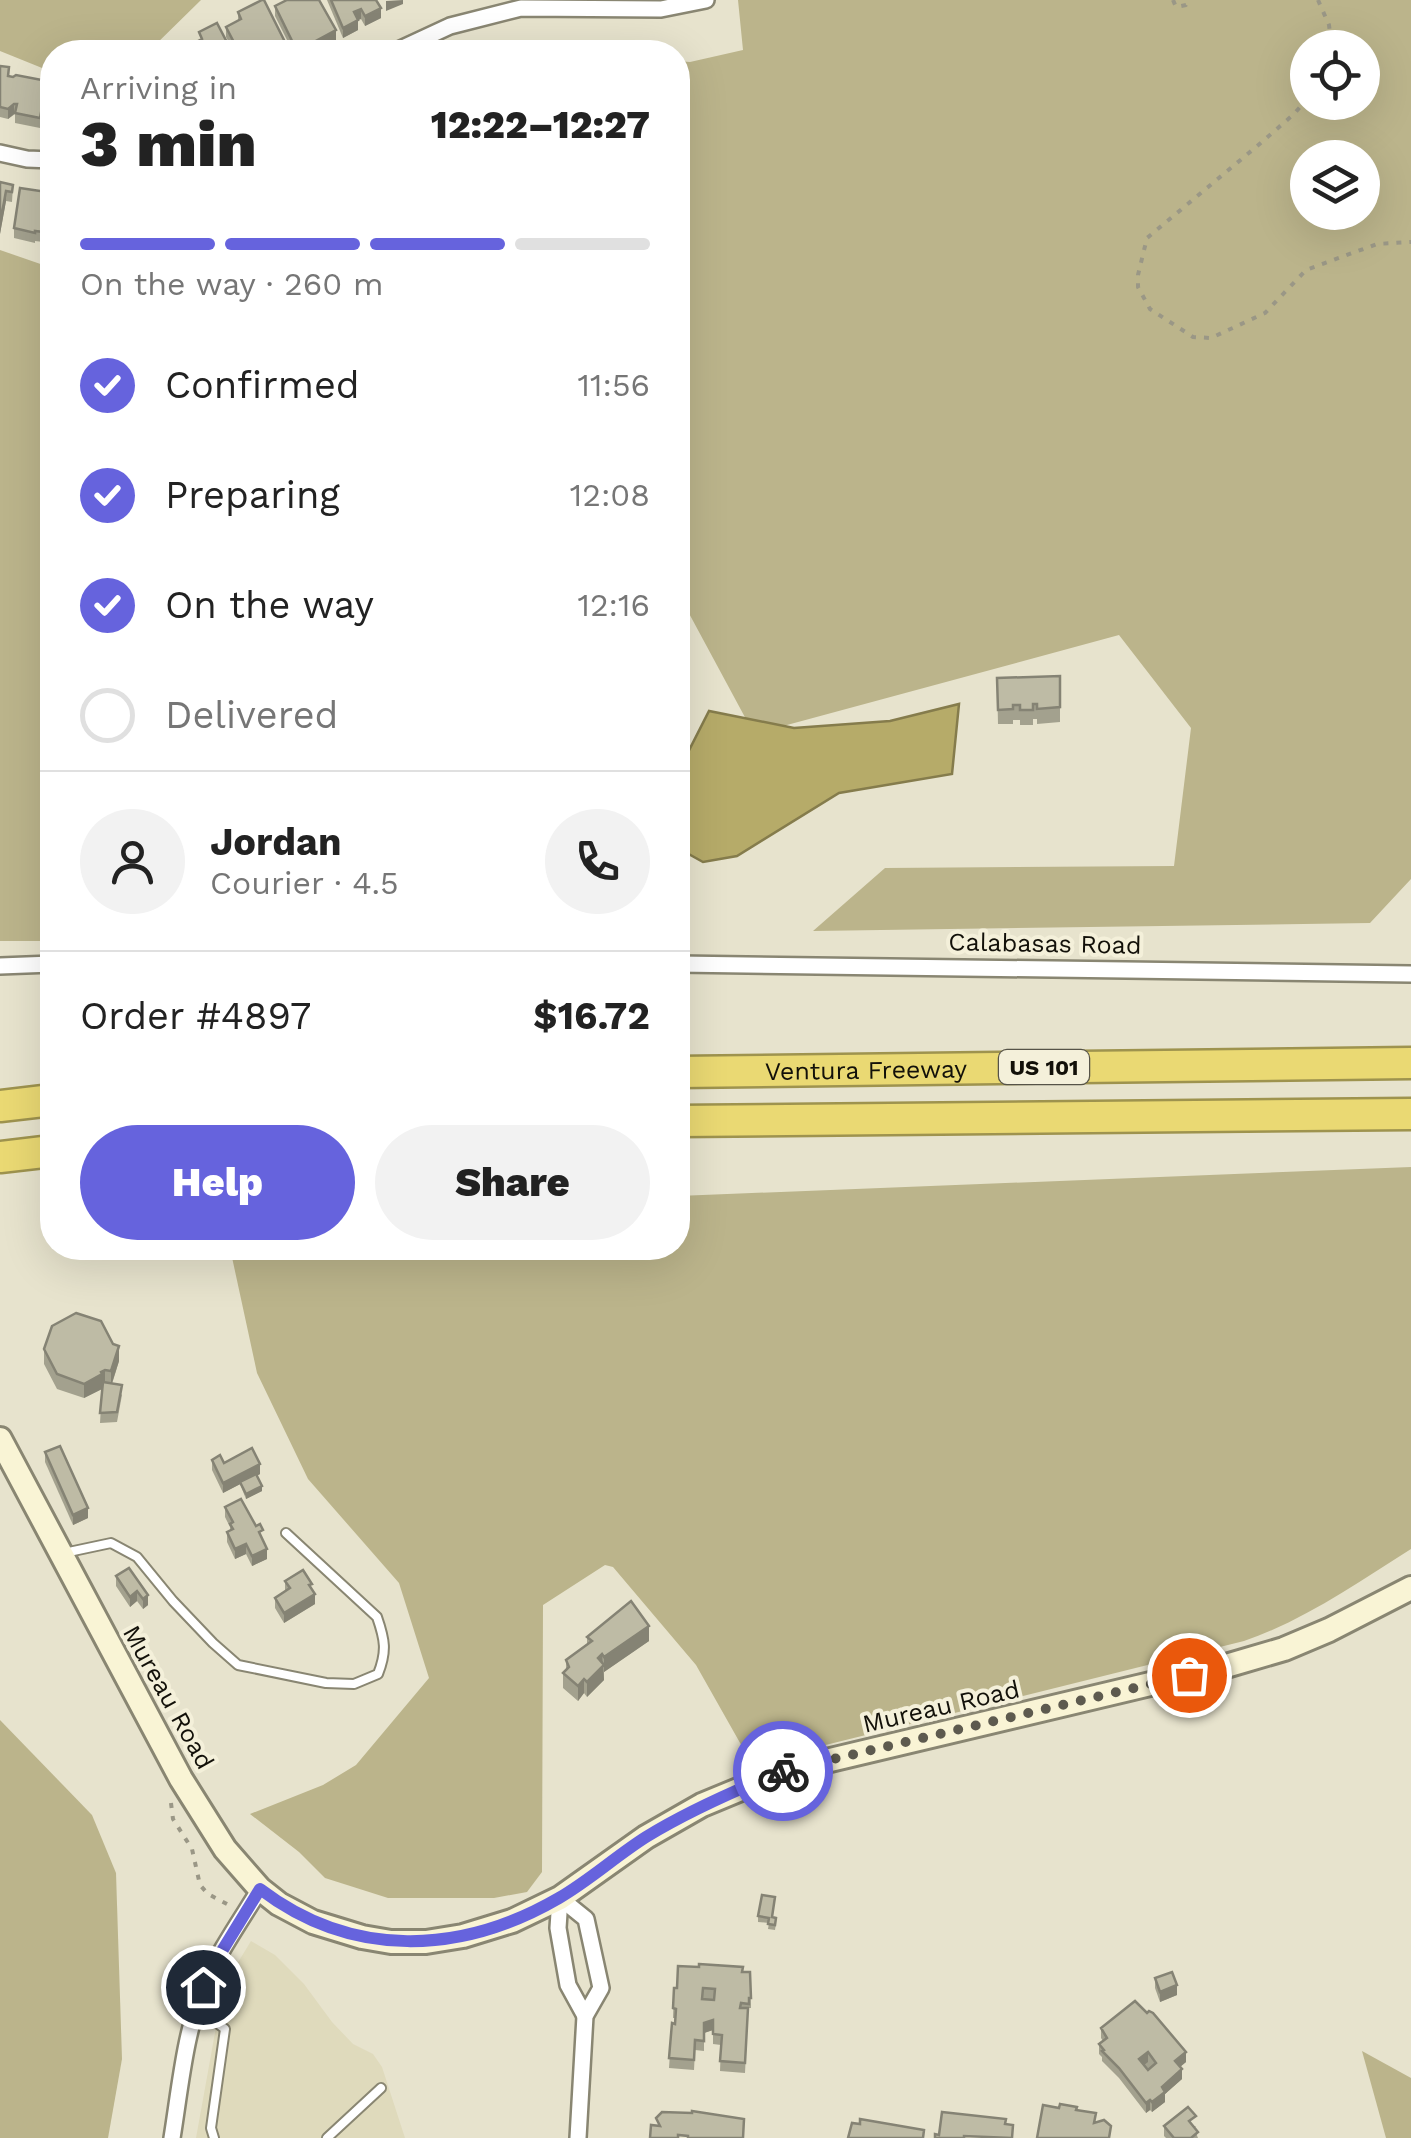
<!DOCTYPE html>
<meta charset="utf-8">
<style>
:root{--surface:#fff;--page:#f2f2f2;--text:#222;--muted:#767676;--line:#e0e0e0;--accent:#6663dd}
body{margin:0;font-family:"Work Sans",sans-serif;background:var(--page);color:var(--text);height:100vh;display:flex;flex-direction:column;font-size:38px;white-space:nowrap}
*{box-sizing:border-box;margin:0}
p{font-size:32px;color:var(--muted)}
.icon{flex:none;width:55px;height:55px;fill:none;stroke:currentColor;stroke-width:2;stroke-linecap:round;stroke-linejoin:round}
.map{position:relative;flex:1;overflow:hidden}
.drawer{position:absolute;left:40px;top:40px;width:650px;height:1220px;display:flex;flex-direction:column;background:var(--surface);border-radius:40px;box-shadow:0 10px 40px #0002}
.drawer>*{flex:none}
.buttons{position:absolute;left:1290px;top:30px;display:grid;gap:20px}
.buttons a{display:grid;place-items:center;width:90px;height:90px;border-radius:50%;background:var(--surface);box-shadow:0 10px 40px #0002;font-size:50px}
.pin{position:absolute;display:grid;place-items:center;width:85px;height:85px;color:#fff;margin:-42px;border:5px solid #fff;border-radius:50%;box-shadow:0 2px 10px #0007}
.courier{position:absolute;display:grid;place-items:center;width:100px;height:100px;margin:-50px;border:8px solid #6663dd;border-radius:50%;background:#fff;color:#222;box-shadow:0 2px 12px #0007}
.overview em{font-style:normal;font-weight:800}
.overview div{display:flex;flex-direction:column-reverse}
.overview{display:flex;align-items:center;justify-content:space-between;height:170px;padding:0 40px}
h1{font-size:65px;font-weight:800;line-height:75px}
.bar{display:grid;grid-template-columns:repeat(4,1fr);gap:15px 10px;align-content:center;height:120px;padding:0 40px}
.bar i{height:12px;border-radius:8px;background:var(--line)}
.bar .selected{background:var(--accent)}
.bar p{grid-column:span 4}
.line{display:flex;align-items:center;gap:25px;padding:0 40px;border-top:2px solid var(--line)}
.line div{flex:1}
.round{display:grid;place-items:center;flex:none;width:105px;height:105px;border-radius:52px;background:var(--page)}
ol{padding:0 40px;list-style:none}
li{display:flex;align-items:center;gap:30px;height:110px}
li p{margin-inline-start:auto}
li .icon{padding:10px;border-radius:50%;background:var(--accent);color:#fff;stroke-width:4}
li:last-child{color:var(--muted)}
li i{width:55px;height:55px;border:5px solid var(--line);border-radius:50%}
.primary-button{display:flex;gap:20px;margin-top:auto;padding:20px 40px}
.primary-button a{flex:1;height:115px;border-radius:60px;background:var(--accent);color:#fff;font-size:40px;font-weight:800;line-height:115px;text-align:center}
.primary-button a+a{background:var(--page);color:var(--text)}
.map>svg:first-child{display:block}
</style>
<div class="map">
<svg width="1411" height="2138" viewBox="0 0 1411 2138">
<rect width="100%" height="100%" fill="#e7e3cd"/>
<!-- built -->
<polygon fill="#dfdabc" points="251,1941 275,1955 304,1984 332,2022 353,2044 373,2054 382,2067 405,2138 196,2138 222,1994 234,1969"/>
<!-- green -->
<g fill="#bbb48b" fill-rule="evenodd">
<polygon points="0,0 201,0 148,52 52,52 52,72 0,51"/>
<path d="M738,0h673v879l-41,44 -557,8 72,-63 289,-2 17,-138 -72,-93 -365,99 -76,-141v-532l12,1 53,-12zM1308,48h54v54h-54zM1308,158h54v54h-54z"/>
<polygon points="0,250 52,268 52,941 0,941"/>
<path d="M1411,1167v382c-54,34 -106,71 -167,92l-483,120 -13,-4 -52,-92 -83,-98 -8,-2 -62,40 -1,267 -15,20 -33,6h-106l-63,-20 -26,-26 -49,-38 73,-29 33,-20 73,-87 -30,-95 -91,-104 -51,-106 -27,-125h448v-52z"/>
<polygon points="0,1720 92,1815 116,1873 122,2059 108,2138 0,2138"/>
<polygon points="1362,2051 1411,2078 1411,2138 1386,2138"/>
</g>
<!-- water -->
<polygon fill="#b6ab69" stroke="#857c4c" stroke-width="2.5" points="959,704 952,774 839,793 737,856 703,862 678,848 678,772 709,711 794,728 890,721"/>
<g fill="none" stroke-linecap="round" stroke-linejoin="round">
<!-- service casing -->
<g stroke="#898672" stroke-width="12">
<g id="service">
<path d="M64,1553l47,-10 26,14 36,44 40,42 25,22 88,18 28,1 24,-10c9,-23 7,-34 -1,-57l-91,-84"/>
<polyline points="197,2008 225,2029 211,2128 214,2138"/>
<polyline points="327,2138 381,2088"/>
</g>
</g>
<!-- minor casing -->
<g stroke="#898672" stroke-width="20">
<g id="minor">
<polyline points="394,52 450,26 521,8 661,9 706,0"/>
<polyline points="0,153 27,159 52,160"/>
<polyline points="678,964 1411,974"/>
<polyline points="0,966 52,964"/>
<polyline points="560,1898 586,1919 601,1988 585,2016 578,2138"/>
<polyline points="560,1898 558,1928 568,1985 585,2016"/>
<path d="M172,2138c8,-49 13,-108 33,-154 14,-33 36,-64 55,-95"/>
</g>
</g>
<!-- secondary casing -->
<g stroke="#898672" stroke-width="28">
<polyline id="secondary" points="0,1439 181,1779 225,1849 260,1889 279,1904 313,1922 362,1937 391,1942 426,1942 463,1936 512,1921 560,1898 646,1837 702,1805 784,1771 1226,1666 1284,1649 1329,1630 1411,1588"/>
</g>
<!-- motorway casing -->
<g stroke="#9e934e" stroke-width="35">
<g id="motorway">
<path id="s1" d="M678,1072l733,-9"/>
<polyline points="0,1106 52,1100"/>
<polyline points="678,1121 1411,1114"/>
<polyline points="0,1157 52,1151"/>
</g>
</g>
<!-- path -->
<g stroke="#9a9786" stroke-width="4" stroke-dasharray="5 8" stroke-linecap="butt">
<polyline points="1173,0 1176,7 1186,5 1189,0"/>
<polyline points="1318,0 1329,25 1332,48"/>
<polyline points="1308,98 1294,114 1256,147 1147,238 1138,275 1138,287 1150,309 1193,337 1211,338 1265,313 1306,270 1377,244 1411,242"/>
<polyline points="171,1803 173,1819 192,1849 200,1885 208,1894 227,1904"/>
</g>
<!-- service -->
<use href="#service" stroke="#fff" stroke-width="8"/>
<!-- minor -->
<use href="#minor" stroke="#fff" stroke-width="15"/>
<!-- secondary -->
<use href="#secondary" stroke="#f9f4d5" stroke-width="22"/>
<!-- motorway -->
<use href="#motorway" stroke="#ead973" stroke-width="30"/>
</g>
<!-- wall -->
<g fill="#a3a18e">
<polygon points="327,0 376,0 381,18 365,26 361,19 358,20 358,30 343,38"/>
<polygon points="275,6 336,40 313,52 293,52 275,16"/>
<polygon points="238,12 290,52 234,52 226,37 226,27 238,21"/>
<polygon points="0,66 9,76 47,91 40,128 15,123 15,114 8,119 0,117"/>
<polygon points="0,182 13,185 12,202 6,201 0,234"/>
<polygon points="46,195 52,196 52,243 35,241 35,243 14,238 14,228"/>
<polygon points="1060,676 1060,722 1037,724 1037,719 1033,719 1033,725 1020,725 1020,720 1013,720 1013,724 998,724 997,678"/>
<polygon points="44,1349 119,1361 112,1384 122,1395 117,1422 100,1423 102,1389 84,1398 57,1389 44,1364"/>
<polygon points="45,1452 88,1518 73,1525 45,1462"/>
<polygon points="212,1460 260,1474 257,1476 262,1491 246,1499 240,1484 223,1493 212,1470"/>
<polygon points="225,1507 263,1540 267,1559 252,1566 246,1554 235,1559 227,1542 227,1532 230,1530 230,1527 225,1517"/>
<polygon points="129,1568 148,1605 143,1609 137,1601 130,1607 116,1586 116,1576"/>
<polygon points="285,1581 312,1590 315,1604 284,1623 275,1608 275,1598 285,1591"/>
<polygon points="587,1637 649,1641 604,1672 604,1680 587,1697 584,1693 578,1701 563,1688 563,1673 566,1670 566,1660 587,1644"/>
<polygon points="758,1916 773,1917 776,1923 775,1930 768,1929 769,1923 758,1922"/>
<polygon points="742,1972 750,1972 751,2008 749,2008 748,2014 745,2073 720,2071 721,2045 713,2044 713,2030 704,2033 704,2051 695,2050 694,2070 669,2068 672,2023 675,2024 675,2018 673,2018 674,1988"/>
<polygon points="1155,1978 1177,1995 1160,2002 1155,1988"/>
<polygon points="1101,2028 1186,2062 1180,2067 1182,2079 1165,2094 1165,2102 1152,2112 1150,2110 1146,2113 1119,2078 1102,2061 1102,2057 1099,2054 1099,2044 1103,2041 1101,2038"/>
<polygon points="1164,2126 1196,2126 1194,2128 1198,2138 1166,2138 1164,2136"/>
</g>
<!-- shaded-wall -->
<g fill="#858374">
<polygon points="403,0 403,4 386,11 386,1"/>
<polygon points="381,8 381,18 365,26 365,16"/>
<polygon points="361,9 361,19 358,20 358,30 343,38 343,28 354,12"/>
<polygon points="336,30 336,40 313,52 297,52 297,51"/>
<polygon points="47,81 47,91 40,128 40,118"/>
<polygon points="14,104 14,114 8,119 8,109"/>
<polygon points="6,191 6,201 0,234 0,224"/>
<polygon points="119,1346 119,1361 111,1386 111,1371"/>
<polygon points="105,1370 105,1384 102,1389 84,1398 84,1384"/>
<polygon points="260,1464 260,1474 223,1493 223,1483"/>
<polygon points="262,1486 262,1491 246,1499 246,1494"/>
<polygon points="88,1508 88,1518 73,1525 73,1515"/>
<polygon points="246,1544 246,1554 235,1559 235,1549"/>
<polygon points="267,1549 267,1559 252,1566 252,1556"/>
<polygon points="137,1591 137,1601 130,1607 130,1597"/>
<polygon points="315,1594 315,1604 284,1623 284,1613"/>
<polygon points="148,1595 148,1605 143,1609 143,1599"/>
<polygon points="649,1626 649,1641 604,1672 604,1657"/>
<polygon points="602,1654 604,1680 587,1697 587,1682"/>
<polygon points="584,1679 584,1693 578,1701 578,1686"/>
<polygon points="1177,1985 1177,1995 1160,2002 1160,1992"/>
<polygon points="713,2020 713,2030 704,2033 704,2023"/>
<polygon points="1148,2052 1148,2062 1139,2069 1139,2059"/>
<polygon points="1186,2052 1186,2062 1175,2071 1175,2061"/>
<polygon points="1182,2069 1182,2079 1165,2094 1165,2102 1152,2112 1152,2102 1162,2087"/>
<polygon points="1150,2100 1150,2110 1146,2113 1146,2103"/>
</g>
<!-- building -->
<g fill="#bebba5" stroke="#858374" stroke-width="2.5" fill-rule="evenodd">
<polygon points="262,0 264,0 290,52 269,52 266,46 260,49 262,52 239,52 226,27 241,19 238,12"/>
<polygon points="287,0 319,0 336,30 297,51 275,6"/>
<polygon points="331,0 376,0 381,8 365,16 361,9 354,12 358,20 343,28"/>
<polygon points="217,23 232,52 181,52 180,50 202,39 199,32"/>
<polygon points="0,66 9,67 8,76 13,77 16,75 47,81 40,118 15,113 17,104 14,104 8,109 0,107"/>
<polygon points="0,182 13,185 12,192 6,191 0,224"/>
<polygon points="20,188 47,192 46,195 52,196 52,233 35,231 35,233 14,228"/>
<polygon points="1060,676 1060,707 1037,709 1037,704 1033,704 1033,710 1020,710 1020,705 1013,705 1013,709 998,710 997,678"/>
<polygon points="76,1313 101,1321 113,1344 119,1346 111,1371 105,1370 101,1372 102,1374 84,1384 57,1374 44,1349 52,1326"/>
<polygon points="103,1382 122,1385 117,1412 100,1413"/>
<polygon points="60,1446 88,1508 73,1515 45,1452"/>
<polygon points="252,1448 260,1464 223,1483 212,1460 220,1455 224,1463"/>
<polygon points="256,1474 262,1486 246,1494 240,1482"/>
<polygon points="241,1499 256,1526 260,1524 263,1530 259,1532 267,1549 252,1556 246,1544 235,1549 227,1532 233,1529 230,1524 233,1522 225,1507"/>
<polygon points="129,1568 148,1595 143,1599 137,1591 130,1597 116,1576"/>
<polygon points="303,1570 312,1584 309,1585 315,1594 284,1613 275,1598 290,1588 285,1581"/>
<polygon points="631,1601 649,1626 604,1657 602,1654 598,1658 604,1665 587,1682 584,1679 578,1686 563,1673 569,1667 566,1660 592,1641 587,1637"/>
<polygon points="762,1895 775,1897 772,1917 776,1918 775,1925 768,1924 769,1918 758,1916"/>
<path d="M699,1964l44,3 -1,5h8l1,26h-2v6l-8,-1 -1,5h8l-3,55 -25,-2 2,-26 -9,-1v-14l-9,3v18l-9,-1 -1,20 -25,-2 3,-35 3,1 1,-15 -3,-1 1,-20h3l1,-22 21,1zM703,1988l12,1 -1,11 -12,-1z"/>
<polygon points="1172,1972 1177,1985 1160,1992 1155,1978"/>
<path d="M1135,2001l12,12 2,-2 4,2 33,39 -11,9 7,8 -20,18 3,5 -13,10 -2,-2 -4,3 -27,-35 -17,-17 2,-1 -5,-6 8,-6 -6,-10zM1148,2052l8,11 -8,7 -9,-11z"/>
<polygon points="1060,2104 1077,2107 1076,2110 1096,2113 1094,2123 1104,2120 1111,2126 1109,2138 1037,2138 1043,2105 1059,2108"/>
<polygon points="1188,2107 1196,2116 1189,2121 1198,2132 1191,2138 1174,2138 1164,2126"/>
<polygon points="692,2111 744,2119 743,2138 688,2138 688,2136 678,2135 678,2138 650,2138 651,2125 660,2126 656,2118 662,2112 692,2113"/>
<polygon points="942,2112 1006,2119 1005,2124 1013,2125 1012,2138 964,2136 964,2138 935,2138 935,2134 939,2135"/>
<polygon points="860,2119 924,2130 923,2138 848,2138 852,2123 860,2124"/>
</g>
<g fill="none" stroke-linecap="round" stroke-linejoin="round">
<!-- done -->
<polyline stroke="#5d5a4e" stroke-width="10" stroke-dasharray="0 18" points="783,1771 1189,1675"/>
<!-- route -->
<path stroke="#6663dd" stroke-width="12" d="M203,1987l11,-23 46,-75c92,70 201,66 299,9 31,-18 57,-42 87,-61 44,-27 90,-47 137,-66"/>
</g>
<g text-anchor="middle" stroke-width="8" stroke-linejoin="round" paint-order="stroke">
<!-- shield labels -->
<rect fill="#f4f0da" stroke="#565348" stroke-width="2.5" x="999" y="1050" width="90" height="34" rx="8"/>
<g font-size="22" font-weight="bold" fill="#121009">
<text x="1044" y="1075">US 101</text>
</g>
<!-- street labels -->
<g font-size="25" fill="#121009" stroke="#f4f0da">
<text transform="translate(1045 943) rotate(1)" y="9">Calabasas Road</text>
<text dy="9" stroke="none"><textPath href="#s1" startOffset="188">Ventura Freeway</textPath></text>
<text transform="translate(169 1697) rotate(61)" y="9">Mureau Road</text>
<text transform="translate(941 1706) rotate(-13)" y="9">Mureau Road</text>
</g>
</g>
</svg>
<div class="buttons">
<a><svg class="icon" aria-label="locate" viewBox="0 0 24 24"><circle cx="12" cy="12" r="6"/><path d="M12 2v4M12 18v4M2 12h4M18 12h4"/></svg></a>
<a><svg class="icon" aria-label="layers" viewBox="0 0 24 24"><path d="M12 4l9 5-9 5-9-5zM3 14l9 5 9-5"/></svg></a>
</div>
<div class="pin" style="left:1189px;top:1675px;background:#ea580c"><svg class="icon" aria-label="bag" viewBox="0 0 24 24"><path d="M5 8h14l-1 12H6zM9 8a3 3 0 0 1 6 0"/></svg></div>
<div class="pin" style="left:203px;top:1987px;background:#1f2937"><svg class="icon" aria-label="home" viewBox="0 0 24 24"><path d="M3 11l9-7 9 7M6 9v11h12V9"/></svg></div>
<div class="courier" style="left:783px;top:1771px"><svg class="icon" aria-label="bike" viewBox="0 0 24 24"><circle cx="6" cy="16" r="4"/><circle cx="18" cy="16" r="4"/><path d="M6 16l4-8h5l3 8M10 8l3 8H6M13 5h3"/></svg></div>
<section class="drawer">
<div class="overview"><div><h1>3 min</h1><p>Arriving in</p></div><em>12:22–12:27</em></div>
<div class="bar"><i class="selected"></i><i class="selected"></i><i class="selected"></i><i></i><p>On the way · 260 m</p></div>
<ol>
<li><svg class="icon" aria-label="check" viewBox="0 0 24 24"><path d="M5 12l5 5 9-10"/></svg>Confirmed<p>11:56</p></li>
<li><svg class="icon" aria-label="check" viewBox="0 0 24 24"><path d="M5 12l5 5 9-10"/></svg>Preparing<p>12:08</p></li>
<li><svg class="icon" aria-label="check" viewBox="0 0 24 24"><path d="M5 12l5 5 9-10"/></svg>On the way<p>12:16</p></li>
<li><i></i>Delivered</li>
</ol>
<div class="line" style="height:180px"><a class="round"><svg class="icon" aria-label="person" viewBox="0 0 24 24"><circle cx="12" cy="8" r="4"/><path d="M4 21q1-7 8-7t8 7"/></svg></a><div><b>Jordan</b><p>Courier · 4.5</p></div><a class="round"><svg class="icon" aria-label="phone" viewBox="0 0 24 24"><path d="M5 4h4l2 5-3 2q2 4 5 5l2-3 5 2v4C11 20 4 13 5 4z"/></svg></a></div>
<div class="line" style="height:130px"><div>Order #4897</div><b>$16.72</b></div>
<div class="primary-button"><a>Help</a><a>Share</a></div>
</section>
</div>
